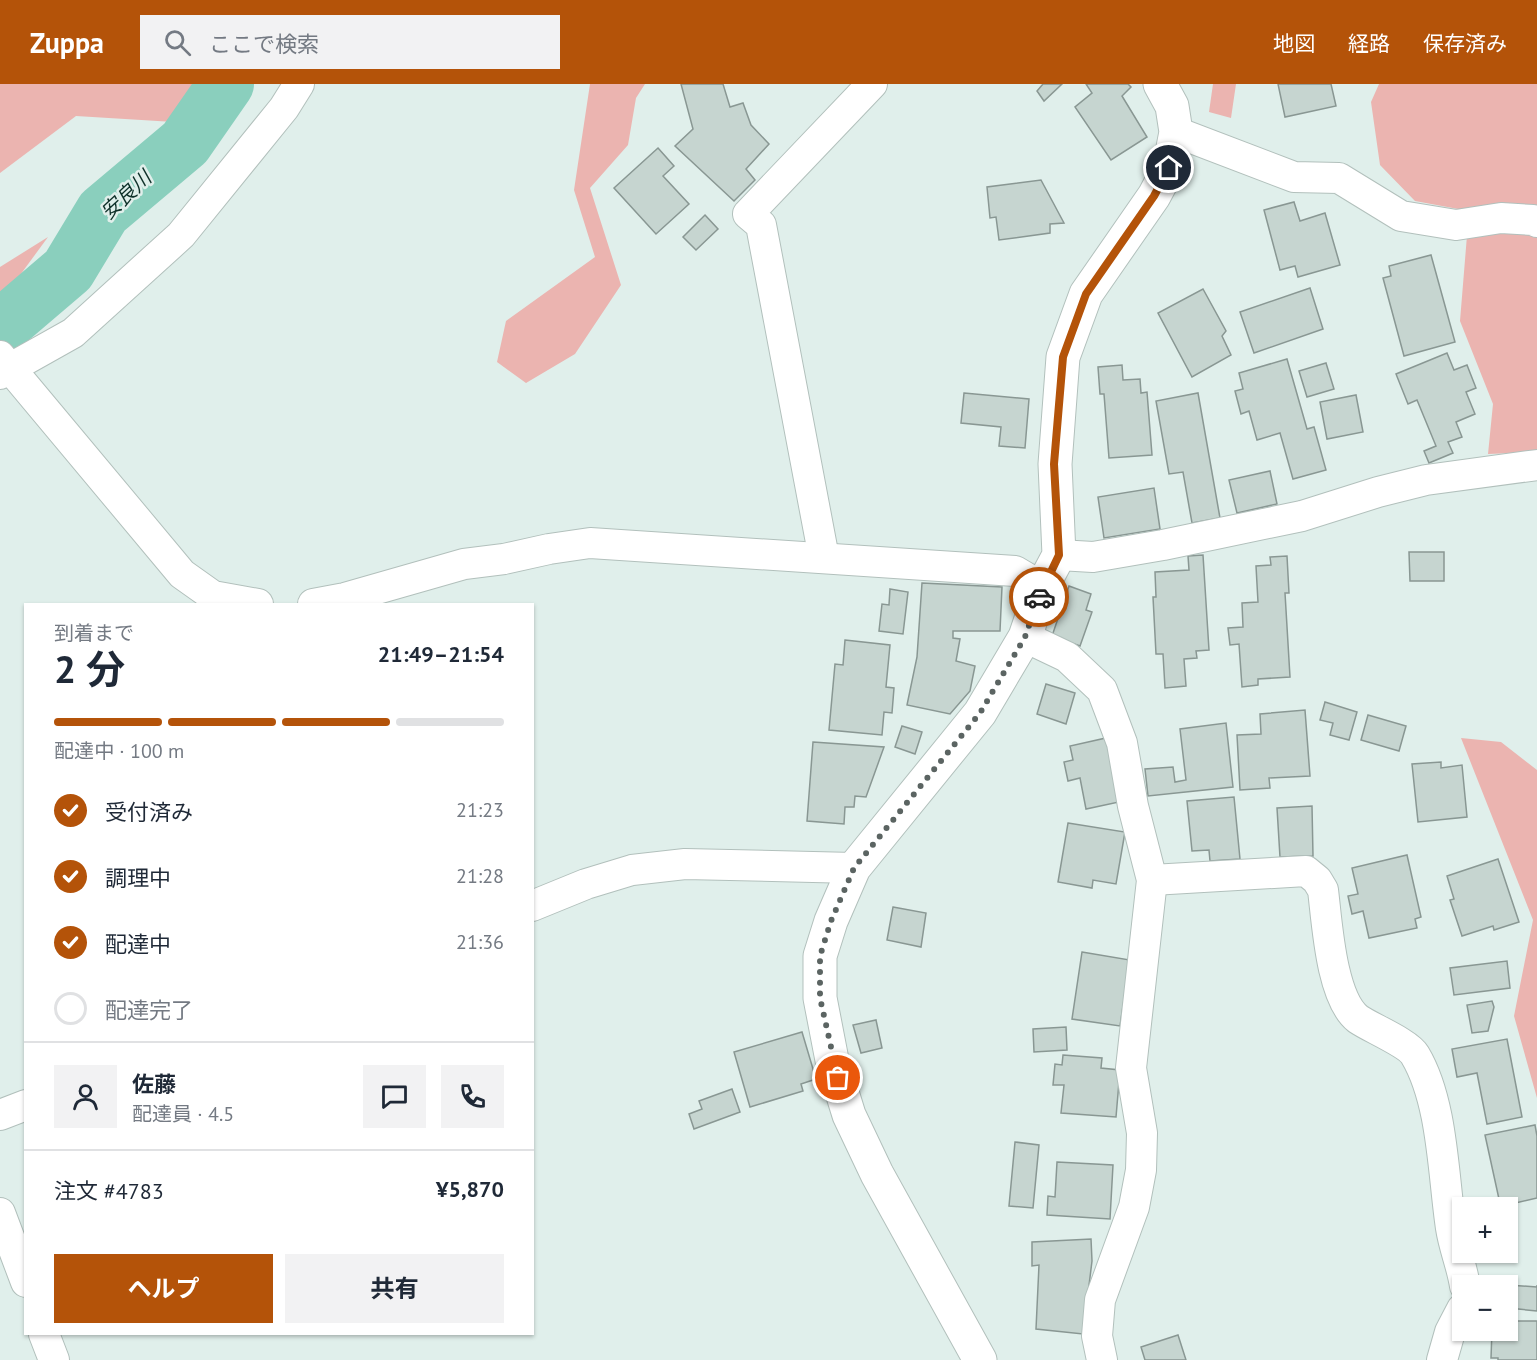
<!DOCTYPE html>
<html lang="ja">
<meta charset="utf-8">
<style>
:root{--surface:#fff;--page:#f2f2f3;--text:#1f2937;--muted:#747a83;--line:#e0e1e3;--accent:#b45309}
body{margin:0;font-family:"PT Sans","Noto Sans JP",sans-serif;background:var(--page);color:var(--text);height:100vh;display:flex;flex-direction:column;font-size:22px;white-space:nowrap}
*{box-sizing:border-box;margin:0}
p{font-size:20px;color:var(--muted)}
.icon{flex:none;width:33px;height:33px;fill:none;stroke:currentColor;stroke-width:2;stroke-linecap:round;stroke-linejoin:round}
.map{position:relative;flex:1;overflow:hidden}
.panel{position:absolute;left:24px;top:519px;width:510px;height:732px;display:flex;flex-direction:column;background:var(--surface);border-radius:0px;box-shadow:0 2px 4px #0004}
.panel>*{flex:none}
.tools{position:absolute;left:1452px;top:1113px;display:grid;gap:12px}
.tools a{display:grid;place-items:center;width:66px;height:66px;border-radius:0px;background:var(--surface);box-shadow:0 2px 4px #0004;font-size:30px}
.pin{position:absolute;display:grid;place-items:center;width:51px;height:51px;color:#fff;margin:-26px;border:3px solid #fff;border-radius:50%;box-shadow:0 2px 6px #0007}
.courier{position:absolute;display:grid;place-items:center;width:60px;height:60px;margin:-30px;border:4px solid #b45309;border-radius:50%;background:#fff;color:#222;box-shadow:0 2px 8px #0007}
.headline em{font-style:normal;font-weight:700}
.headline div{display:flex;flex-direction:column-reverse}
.headline{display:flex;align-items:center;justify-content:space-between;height:102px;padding:0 30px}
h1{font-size:39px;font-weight:700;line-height:45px}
.bar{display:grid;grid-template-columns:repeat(4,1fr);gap:9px 6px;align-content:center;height:72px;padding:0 30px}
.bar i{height:8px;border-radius:4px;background:var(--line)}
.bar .selected{background:var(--accent)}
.bar p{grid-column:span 4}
.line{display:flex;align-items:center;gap:15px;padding:0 30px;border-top:2px solid var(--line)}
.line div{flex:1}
.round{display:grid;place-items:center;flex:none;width:63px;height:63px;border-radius:0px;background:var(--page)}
ol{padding:0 30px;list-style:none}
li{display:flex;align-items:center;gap:18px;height:66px}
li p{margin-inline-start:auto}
li .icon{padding:6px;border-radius:50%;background:var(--accent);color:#fff;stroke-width:4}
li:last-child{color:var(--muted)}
li i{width:33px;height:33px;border:3px solid var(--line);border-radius:50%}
.cta{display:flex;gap:12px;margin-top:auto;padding:12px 30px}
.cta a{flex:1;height:69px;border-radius:0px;background:var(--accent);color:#fff;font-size:24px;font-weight:700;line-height:69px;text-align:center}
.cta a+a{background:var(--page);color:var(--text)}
header{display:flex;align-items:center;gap:36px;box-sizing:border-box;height:84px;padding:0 30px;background:var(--accent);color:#fff}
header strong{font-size:28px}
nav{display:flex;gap:33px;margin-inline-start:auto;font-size:21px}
.search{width:420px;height:54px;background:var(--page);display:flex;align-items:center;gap:15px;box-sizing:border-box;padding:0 21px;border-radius:0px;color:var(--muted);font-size:22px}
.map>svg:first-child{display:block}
</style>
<header>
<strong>Zuppa</strong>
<div class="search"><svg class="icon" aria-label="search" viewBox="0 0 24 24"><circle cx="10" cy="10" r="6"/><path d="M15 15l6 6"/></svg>ここで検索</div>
<nav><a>地図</a><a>経路</a><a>保存済み</a></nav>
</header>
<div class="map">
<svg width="1537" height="1276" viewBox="0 0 1537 1276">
<rect width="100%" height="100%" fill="#e0efeb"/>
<!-- green -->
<g fill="#ebb4b0">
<polygon points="0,0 198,0 174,38 76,32 0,89"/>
<polygon points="590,0 645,0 636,14 628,61 590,104 621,201 575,270 526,299 497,278 506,237 595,173 574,106"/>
<polygon points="1213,0 1236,0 1231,34 1209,28"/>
<polygon points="1379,0 1537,0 1537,368 1488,370 1493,320 1460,237 1469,127 1415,117 1380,81 1371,18"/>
<polygon points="48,153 1,217 0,217 0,183"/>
<polygon points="1461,654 1501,658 1537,686 1537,1014 1514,932 1533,836"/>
</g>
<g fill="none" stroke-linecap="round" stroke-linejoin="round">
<!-- river -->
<polyline stroke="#8acfbd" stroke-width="56" points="0,244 68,186 103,128 185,59 226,0"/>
</g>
<!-- building -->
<g fill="#c6d5d0" stroke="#899793" stroke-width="1.5">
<polygon points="681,0 723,0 730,23 743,19 751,41 769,60 746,85 755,96 734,117 675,62 693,45"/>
<polygon points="1043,0 1062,0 1044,17 1037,7"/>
<polygon points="1086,0 1128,0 1131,3 1122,12 1147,53 1111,76 1075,23 1092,9"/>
<polygon points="1278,0 1331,0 1336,22 1285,33"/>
<polygon points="658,64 674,82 663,92 689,120 656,150 614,104"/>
<polygon points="1041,96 1064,139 1050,140 1050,149 999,156 996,133 990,134 987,103"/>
<polygon points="1294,118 1300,137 1325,129 1340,181 1298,193 1295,182 1280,186 1264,126"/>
<polygon points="705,131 718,145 696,166 683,153"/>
<polygon points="1431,171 1455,258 1404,272 1383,194 1391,192 1389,182"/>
<polygon points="1310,204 1323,245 1254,269 1240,228"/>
<polygon points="1203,205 1226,247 1222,252 1231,271 1192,293 1158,229"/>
<polygon points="1447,269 1454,286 1467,281 1476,304 1466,308 1475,330 1456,338 1462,353 1448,358 1453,369 1429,379 1424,367 1436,362 1417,316 1408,320 1396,290"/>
<polygon points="1287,275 1307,345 1314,343 1326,386 1293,395 1280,349 1257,356 1249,327 1241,330 1235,307 1243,305 1239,289"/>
<polygon points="1326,279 1334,305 1307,313 1299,287"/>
<polygon points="1122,281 1123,296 1140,295 1141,309 1147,308 1152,371 1109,374 1104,310 1100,310 1098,283"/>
<polygon points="964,309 1029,315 1025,364 999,362 1001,343 961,339"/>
<polygon points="1198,309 1220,434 1192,439 1183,388 1169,390 1156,317"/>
<polygon points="1356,311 1363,348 1327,355 1320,318"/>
<polygon points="1270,387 1277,420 1237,429 1229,396"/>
<polygon points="1154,404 1160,445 1104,454 1098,413"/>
<polygon points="1409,468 1444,468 1444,497 1410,497"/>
<polygon points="1203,471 1209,566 1196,567 1197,574 1184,575 1186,602 1165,604 1163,570 1156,570 1153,513 1156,513 1155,488 1189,486 1188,472"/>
<polygon points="1287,472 1289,509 1285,509 1290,593 1258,595 1258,601 1242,603 1239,560 1230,561 1228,544 1243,543 1242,519 1258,518 1256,482 1271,481 1270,473"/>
<polygon points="922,499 1002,503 1000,547 953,547 953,554 960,555 956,577 975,582 970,607 950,630 907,621 917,573"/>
<polygon points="1069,502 1091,510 1086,526 1092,528 1080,562 1052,552"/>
<polygon points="890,505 908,508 903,550 879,547 882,520 889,521"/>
<polygon points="845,556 890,561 886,603 894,604 892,629 884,628 882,651 829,646 835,580 843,581"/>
<polygon points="1046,600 1075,609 1066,640 1037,630"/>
<polygon points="1325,618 1357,628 1349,656 1330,651 1333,639 1320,636"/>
<polygon points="1305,626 1310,692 1269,694 1270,704 1240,706 1237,651 1261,650 1260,630"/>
<polygon points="1368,631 1406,642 1399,667 1361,656"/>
<polygon points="1226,639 1233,703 1148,712 1145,685 1173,683 1175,698 1186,696 1180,645"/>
<polygon points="902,642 922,648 915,670 895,663"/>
<polygon points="1106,654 1119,718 1086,725 1080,694 1068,697 1064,678 1073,676 1070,662"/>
<polygon points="813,658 884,663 866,713 855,712 854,723 845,723 844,740 807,737"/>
<polygon points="1441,678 1441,684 1462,681 1467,733 1418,738 1412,680"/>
<polygon points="1234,713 1240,775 1210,777 1209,766 1192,767 1187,717"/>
<polygon points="1312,722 1313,772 1280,773 1277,724"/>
<polygon points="1068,739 1125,748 1116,800 1093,796 1092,804 1058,798"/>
<polygon points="1407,771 1421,833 1415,835 1417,844 1369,854 1363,827 1352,830 1348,812 1358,810 1352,784"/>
<polygon points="1498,775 1519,838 1494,846 1493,842 1462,852 1450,816 1454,815 1447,792"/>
<polygon points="893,823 926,829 921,863 887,856"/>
<polygon points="1082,868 1130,876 1120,942 1072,935"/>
<polygon points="1507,877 1510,904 1454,911 1450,884"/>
<polygon points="1492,917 1494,923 1488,947 1472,949 1467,921"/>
<polygon points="876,936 882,964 861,969 853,941"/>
<polygon points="1066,943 1067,966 1034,968 1033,945"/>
<polygon points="802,948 816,995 801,1000 803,1007 750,1023 734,968"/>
<polygon points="1507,955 1522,1033 1487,1040 1477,989 1457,993 1452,965"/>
<polygon points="1063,971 1102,974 1101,984 1120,986 1116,1033 1061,1029 1064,1001 1053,1001 1055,980 1062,981"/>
<polygon points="732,1005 740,1028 694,1045 689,1030 702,1025 699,1017"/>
<polygon points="1535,1041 1537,1052 1537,1114 1511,1120 1512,1128 1508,1129 1508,1124 1491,1124 1490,1117 1499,1115 1485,1051"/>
<polygon points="1015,1058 1039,1061 1033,1124 1009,1122"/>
<polygon points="1057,1078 1113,1081 1110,1135 1047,1131 1048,1112 1055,1113"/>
<polygon points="1091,1155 1092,1177 1083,1250 1036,1245 1039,1181 1032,1182 1032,1158"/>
<polygon points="1508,1201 1537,1203 1537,1201 1537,1227 1508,1224"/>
<polygon points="1508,1237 1537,1237 1537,1276 1498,1276 1498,1274 1491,1274 1492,1246 1508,1246"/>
<polygon points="1178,1251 1186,1276 1145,1276 1141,1263"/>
</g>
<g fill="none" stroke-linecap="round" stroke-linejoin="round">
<!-- street casing -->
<g stroke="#b2c0bc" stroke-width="32">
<g id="street">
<polyline points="1176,48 1294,93 1339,94 1401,132 1456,141 1501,134 1533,136 1537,138"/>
<polyline points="0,272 182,490 213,512 258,520"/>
<polyline points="0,290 73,249 181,151 284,24 299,0"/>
<polyline points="1059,471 1093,473 1163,461 1302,432 1378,408 1426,396 1537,381"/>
<polyline points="824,474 761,141 748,130 872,0"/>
<polyline points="313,520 345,514 464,480 504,475 549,465 590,459 1015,487 1042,503"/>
<polyline points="1025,553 1067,573 1102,606 1122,659 1133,722 1152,796 1131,984 1142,1049 1141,1086 1134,1123 1100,1216 1097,1252 1102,1276"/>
<path d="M1152,796l154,-9 11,9 6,10c4,32 8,108 35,129 13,9 50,24 57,36 28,47 28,120 36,173 3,20 11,38 14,58"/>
<polyline points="532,822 586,800 632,786 685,780 854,784"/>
<polyline points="0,1031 26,1021"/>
<polyline points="0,1129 26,1198"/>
<polyline points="44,1250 54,1276"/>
<polyline points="1442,1276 1450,1248 1462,1225"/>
</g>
</g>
<!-- secondary casing -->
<g stroke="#b2c0bc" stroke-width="35">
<polyline id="secondary" points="980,1276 877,1090 849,1031 832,976 820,914 820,872 831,837 854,784 980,629 1025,553 1042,503 1059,471 1055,380 1063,273 1086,210 1154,112 1169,84 1176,48 1172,22 1160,0"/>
</g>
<!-- street -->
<use href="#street" stroke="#fff" stroke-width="30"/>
<!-- secondary -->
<use href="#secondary" stroke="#fff" stroke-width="33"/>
</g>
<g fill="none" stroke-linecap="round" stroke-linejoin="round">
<!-- done -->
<polyline stroke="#5b6462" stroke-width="6" stroke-dasharray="0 10.8" points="838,994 820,914 820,872 831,837 854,784 980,629 1025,553 1039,513"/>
<!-- route -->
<polyline stroke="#b45309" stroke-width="8" points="1039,513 1059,471 1054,380 1063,273 1086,210 1154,112 1169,84"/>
</g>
<g text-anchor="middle" stroke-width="5" stroke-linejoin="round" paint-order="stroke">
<!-- water labels -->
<g font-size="20" font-style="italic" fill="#0e3029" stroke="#e0efeb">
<text transform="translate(126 111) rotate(-43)" y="7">安良川</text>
</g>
</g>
</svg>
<div class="tools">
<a>+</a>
<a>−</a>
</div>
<div class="pin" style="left:838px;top:994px;background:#ea580c"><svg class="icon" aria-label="bag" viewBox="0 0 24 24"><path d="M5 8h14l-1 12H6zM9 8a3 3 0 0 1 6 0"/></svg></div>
<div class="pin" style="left:1169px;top:84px;background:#1f2937"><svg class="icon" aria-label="home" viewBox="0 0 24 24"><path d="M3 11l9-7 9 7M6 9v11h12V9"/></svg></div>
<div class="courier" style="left:1039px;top:513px"><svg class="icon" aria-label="car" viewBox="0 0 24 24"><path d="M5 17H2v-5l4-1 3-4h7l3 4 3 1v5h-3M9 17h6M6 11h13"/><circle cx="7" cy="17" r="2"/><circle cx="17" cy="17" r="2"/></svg></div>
<section class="panel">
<div class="headline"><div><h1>2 分</h1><p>到着まで</p></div><em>21:49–21:54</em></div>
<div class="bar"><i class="selected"></i><i class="selected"></i><i class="selected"></i><i></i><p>配達中 · 100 m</p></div>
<ol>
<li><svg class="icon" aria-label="check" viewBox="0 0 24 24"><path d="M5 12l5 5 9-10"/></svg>受付済み<p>21:23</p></li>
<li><svg class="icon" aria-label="check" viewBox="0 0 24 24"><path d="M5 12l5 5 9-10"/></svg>調理中<p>21:28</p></li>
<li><svg class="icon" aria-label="check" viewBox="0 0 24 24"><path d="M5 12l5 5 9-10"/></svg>配達中<p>21:36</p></li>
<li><i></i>配達完了</li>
</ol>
<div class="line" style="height:108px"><a class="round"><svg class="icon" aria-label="person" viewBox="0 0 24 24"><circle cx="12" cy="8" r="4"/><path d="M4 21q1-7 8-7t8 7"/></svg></a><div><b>佐藤</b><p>配達員 · 4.5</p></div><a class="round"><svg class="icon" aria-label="chat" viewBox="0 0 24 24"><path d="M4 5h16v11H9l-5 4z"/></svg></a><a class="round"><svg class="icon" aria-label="phone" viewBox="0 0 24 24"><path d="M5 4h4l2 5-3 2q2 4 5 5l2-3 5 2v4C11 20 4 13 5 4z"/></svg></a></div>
<div class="line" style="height:78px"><div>注文 #4783</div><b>¥5,870</b></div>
<div class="cta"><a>ヘルプ</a><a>共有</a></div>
</section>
</div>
